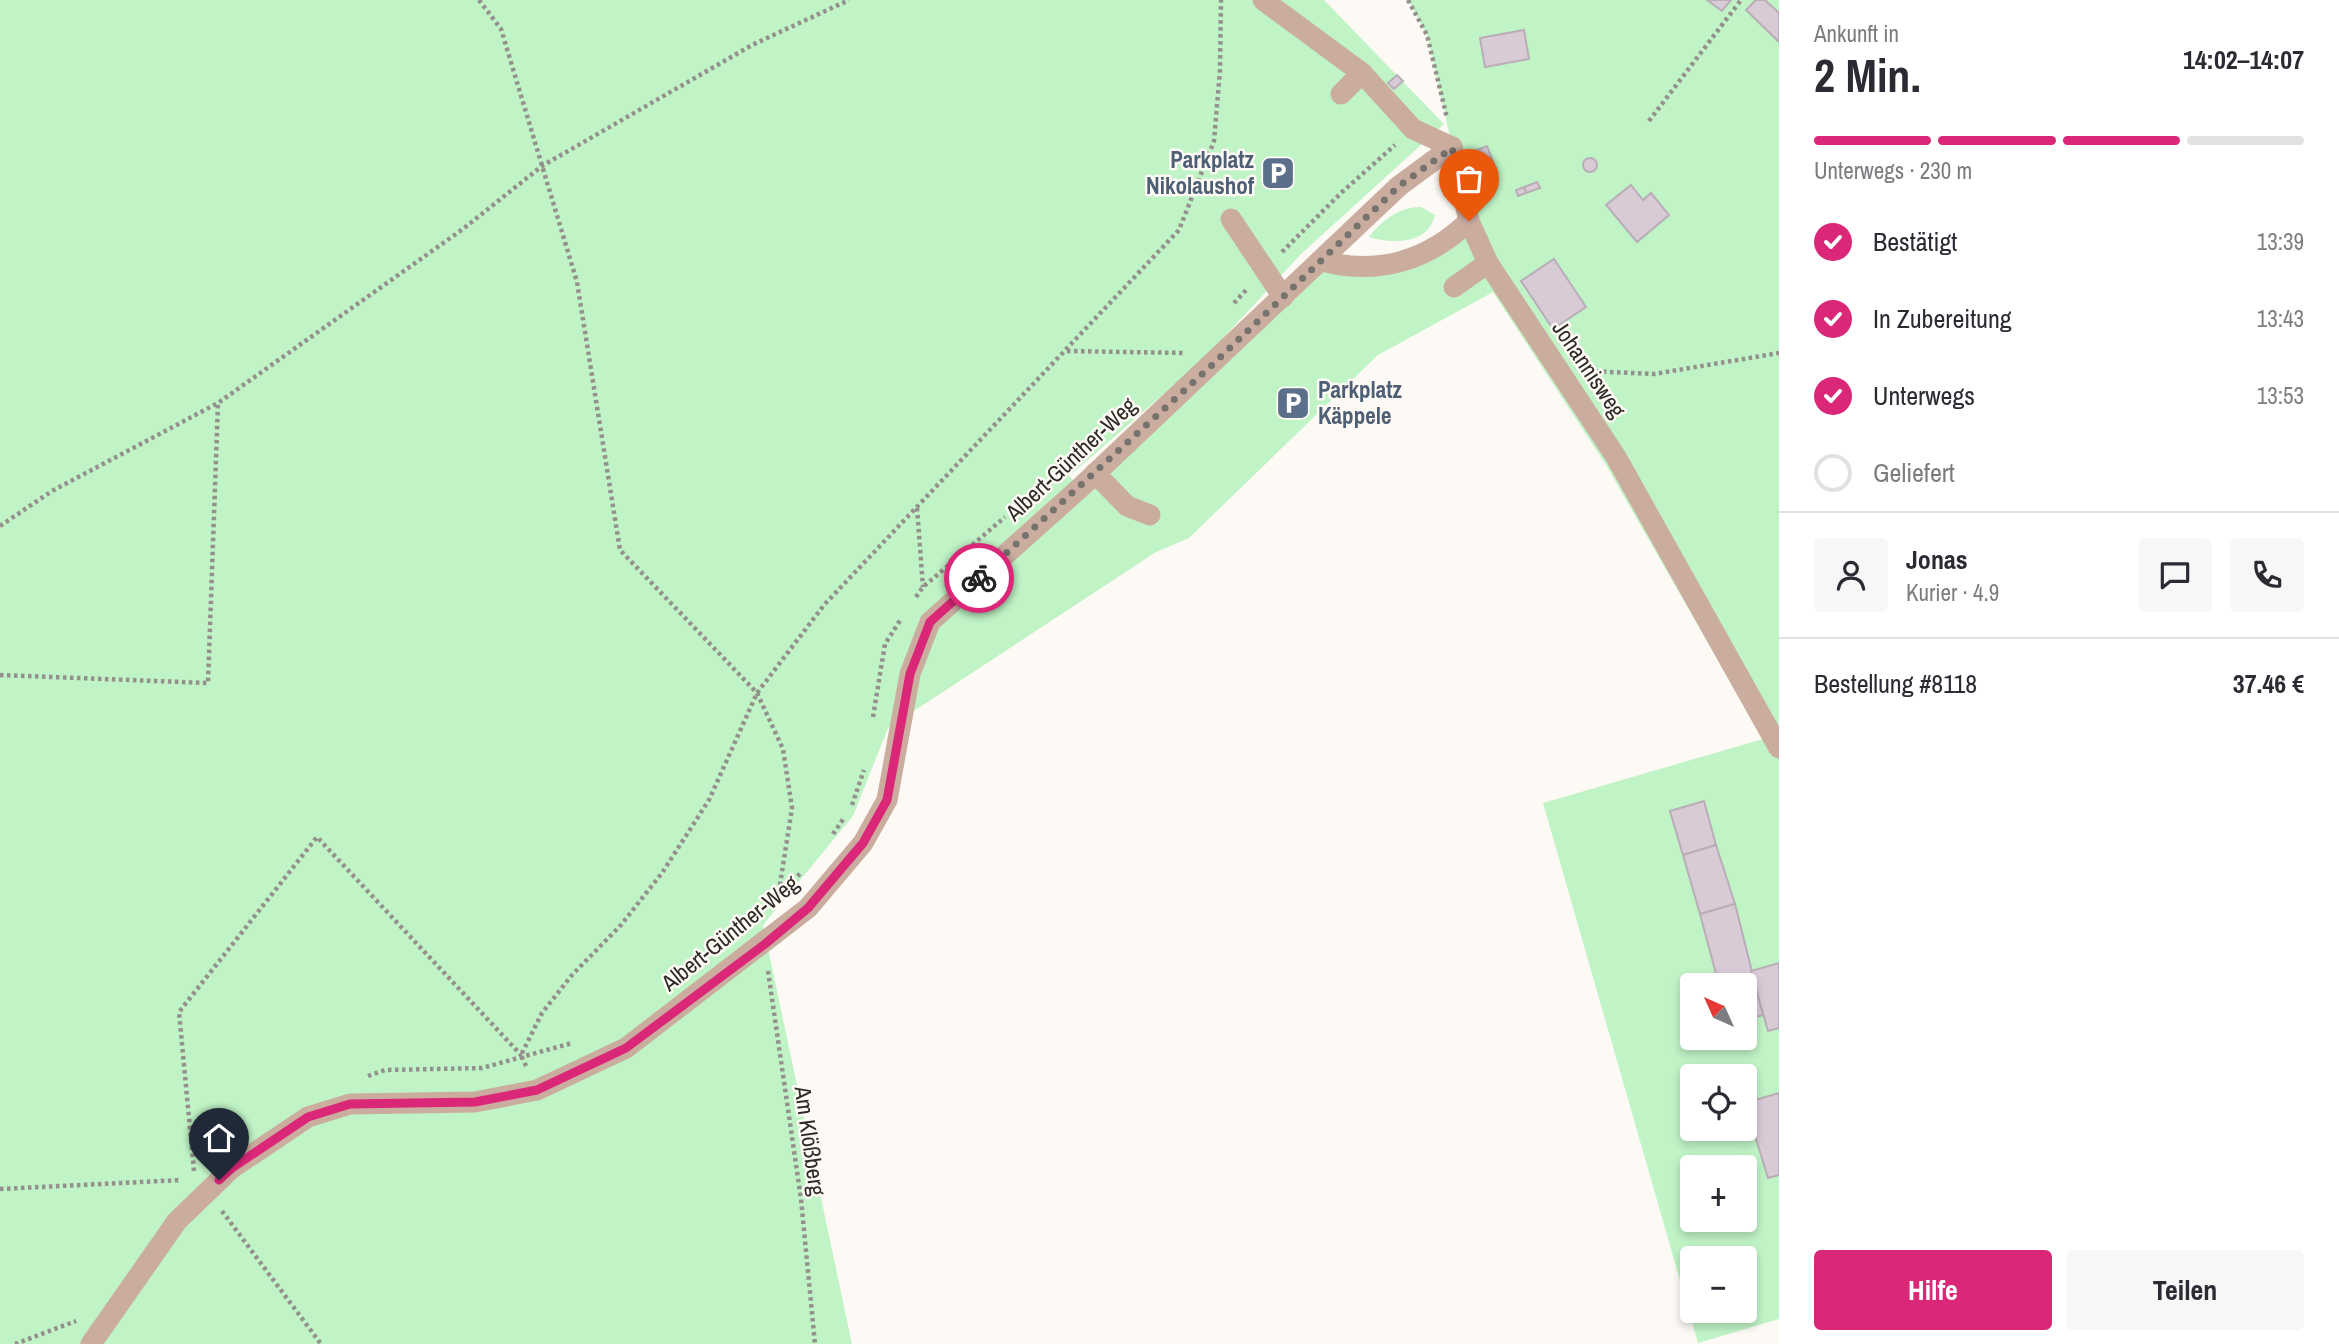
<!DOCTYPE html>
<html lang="de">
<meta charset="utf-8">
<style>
:root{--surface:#fff;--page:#f7f7f7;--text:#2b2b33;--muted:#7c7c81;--line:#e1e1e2;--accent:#db2777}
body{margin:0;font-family:"Archivo Narrow",sans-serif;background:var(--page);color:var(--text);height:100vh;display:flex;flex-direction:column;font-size:26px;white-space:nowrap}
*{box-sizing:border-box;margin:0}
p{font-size:23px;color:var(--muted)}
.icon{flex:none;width:38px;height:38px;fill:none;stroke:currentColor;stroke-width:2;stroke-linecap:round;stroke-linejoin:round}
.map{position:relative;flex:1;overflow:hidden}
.sheet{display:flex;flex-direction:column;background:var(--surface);width:560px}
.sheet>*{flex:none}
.needle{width:46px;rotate:315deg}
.buttons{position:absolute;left:1680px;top:973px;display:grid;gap:14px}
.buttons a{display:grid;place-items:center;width:77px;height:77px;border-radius:7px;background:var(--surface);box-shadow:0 4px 10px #0003;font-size:35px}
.pin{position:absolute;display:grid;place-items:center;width:60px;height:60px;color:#fff;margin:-72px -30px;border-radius:50% 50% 50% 0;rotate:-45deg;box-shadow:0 0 7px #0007}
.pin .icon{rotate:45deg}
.courier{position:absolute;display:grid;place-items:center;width:70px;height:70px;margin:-35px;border:5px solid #db2777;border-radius:50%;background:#fff;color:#222;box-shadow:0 2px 9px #0007}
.head em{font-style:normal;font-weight:800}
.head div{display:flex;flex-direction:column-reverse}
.head{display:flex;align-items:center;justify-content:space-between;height:119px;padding:0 35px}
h1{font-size:46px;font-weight:800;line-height:52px}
.bar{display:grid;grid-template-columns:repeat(4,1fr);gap:10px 7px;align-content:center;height:84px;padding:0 35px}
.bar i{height:9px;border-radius:5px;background:var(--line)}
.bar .selected{background:var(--accent)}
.bar p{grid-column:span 4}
.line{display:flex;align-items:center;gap:18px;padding:0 35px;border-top:2px solid var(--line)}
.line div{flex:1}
.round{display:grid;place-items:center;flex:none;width:74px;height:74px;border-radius:7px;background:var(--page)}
ol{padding:0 35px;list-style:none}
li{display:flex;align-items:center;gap:21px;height:77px}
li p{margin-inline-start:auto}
li .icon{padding:7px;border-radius:50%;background:var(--accent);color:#fff;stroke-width:4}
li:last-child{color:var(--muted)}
li i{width:38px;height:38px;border:4px solid var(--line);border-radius:50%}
.primary-button{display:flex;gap:14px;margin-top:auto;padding:14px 35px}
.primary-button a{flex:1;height:80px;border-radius:7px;background:var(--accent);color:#fff;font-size:28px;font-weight:800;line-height:80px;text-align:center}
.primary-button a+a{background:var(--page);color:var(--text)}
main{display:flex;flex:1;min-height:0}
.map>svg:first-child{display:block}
</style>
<main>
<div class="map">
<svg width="1779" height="1344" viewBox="0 0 1779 1344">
<rect width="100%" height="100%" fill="#fdf9f4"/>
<!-- green -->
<g fill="#c0f3c6" fill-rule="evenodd">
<path d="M0,0h1324l120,124 -143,130 -99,107 -133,115 12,11 242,-226 52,5 94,-45 -42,-186 -19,-35h371v1319l-81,24 -155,-540 220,-64 -157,-274 -113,-173 -115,63 -189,183 -33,14 -268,176 -35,88 -90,109 89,419h-852zM1692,985h53v53h-53zM1692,1076h53v53h-53zM1692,1167h53v53h-53zM1692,1258h53v53h-53z"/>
<path d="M1421,207l14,8c-7,30 -43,29 -66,22 13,-17 30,-30 52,-30z"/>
</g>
<!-- building -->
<g fill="#d8cbd6" stroke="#b9adb7" stroke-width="2">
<polygon points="1707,0 1731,0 1722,11"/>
<polygon points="1756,0 1765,0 1779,13 1779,42 1746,10"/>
<polygon points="1524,30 1529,59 1485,67 1480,38"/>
<polygon points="1397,75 1403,81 1394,89 1388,83"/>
<polygon points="1487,146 1497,172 1470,182 1462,156"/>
<circle cx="1590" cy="165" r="7"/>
<polygon points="1537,182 1540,188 1526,193 1524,187"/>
<polygon points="1631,185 1643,200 1651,193 1669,215 1637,242 1606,205"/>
<polygon points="1524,187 1526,193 1518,196 1516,190"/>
<polygon points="1554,259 1586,307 1553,329 1521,281"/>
<polygon points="1704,801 1716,845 1683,855 1670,811"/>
<polygon points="1716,845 1735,904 1700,914 1683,855"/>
<polygon points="1735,904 1763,1015 1745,1020 1745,985 1719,985 1700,914"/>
<polygon points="1779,963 1779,1028 1768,1031 1751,971"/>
<polygon points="1779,1093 1779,1175 1768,1178 1745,1103"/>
</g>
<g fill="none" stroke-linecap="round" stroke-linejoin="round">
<!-- path -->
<g stroke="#94908c" stroke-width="4.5" stroke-dasharray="3.5 3.5" stroke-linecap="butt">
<polyline points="479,0 501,29 577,282 620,550 757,693 783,749 792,808 779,891"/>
<polyline points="1408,0 1427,35 1447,118"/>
<polyline points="1649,121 1741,0"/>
<polyline points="1282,252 1341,193 1395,145"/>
<polyline points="1234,303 1247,289"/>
<polyline points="1067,351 1184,353"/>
<polyline points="1589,371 1654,374 1779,353"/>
<polyline points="917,508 923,587"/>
<polyline points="0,526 52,491 218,403 463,229 542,166 752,45 849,0"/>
<polyline points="916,597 923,587 1005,517"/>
<polyline points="0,675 208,683 218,403"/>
<polyline points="873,717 885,644 901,619"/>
<polyline points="852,805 864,770"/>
<polyline points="833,834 844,818"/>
<polyline points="766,904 801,873"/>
<polyline points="768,971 801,1199 815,1344"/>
<polyline points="526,1066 521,1055 542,1013 572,975 621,925 662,873 709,800 757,693 824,605 1179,230 1214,141 1220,70 1221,0"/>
<polyline points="368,1076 385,1070 482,1068 572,1043"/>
<polyline points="194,1171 179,1012 317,837 521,1055"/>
<polyline points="0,1189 181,1180"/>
<polyline points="222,1211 321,1344"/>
<polyline points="15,1344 76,1321"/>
</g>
<!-- minor -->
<g stroke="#cbada0" stroke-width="21">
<polyline points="1263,0 1362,73 1413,129 1452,147"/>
<polyline points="1341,94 1362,73"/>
<polyline points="1452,147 1469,221 1488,263 1616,457 1779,748"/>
<polyline points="1231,219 1283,297"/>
<path d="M1323,261c55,15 106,-1 146,-40"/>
<polyline points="1454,287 1488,263"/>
<polyline points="1095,473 1127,506 1150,515"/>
<polyline points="91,1344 177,1221 232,1168 308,1117 350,1104 475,1102 537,1090 626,1048 808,908 863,843 887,800 910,674 930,622 1081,487 1399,186 1452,147"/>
</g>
</g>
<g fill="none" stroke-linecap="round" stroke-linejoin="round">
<!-- done -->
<polyline stroke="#76726e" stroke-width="7" stroke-dasharray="0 12.6" points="979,578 1211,366 1399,186 1452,148 1469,221"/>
<!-- route -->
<polyline stroke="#db2777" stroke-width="9" points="219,1180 232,1168 308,1117 350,1104 475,1102 537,1090 626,1048 765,944 808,908 863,843 887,800 910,674 930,622 979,578"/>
</g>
<!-- icons -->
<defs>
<g id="parking-square" transform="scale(1.75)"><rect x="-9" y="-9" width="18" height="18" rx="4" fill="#5c6f8a" stroke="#fdf9f4"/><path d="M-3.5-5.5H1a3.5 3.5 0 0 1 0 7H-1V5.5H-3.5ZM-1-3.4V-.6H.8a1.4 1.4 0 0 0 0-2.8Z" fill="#fff"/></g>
</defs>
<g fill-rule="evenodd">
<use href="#parking-square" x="1278" y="173"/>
<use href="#parking-square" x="1293" y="403"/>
</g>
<g text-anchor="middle" stroke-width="5" stroke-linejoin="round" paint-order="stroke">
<!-- service labels -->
<g font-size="23" font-weight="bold" fill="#4e5e75" stroke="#fdf9f4" text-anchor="end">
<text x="1254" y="168">Parkplatz<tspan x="1254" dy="26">Nikolaushof</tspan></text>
<text x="1318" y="398" text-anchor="start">Parkplatz<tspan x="1318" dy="26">Käppele</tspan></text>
</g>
<!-- street labels -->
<g font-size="23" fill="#2e2a26" stroke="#fdf9f4">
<text transform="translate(1589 369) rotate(56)" y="8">Johannisweg</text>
<text transform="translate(1071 459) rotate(-43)" y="8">Albert-Günther-Weg</text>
<text transform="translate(730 933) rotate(-39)" y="8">Albert-Günther-Weg</text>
<text transform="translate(810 1141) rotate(82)" y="8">Am Klößberg</text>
</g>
</g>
</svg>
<div class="buttons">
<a><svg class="needle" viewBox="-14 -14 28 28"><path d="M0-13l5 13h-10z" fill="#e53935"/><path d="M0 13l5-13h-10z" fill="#7c7c81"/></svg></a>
<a><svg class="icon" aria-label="locate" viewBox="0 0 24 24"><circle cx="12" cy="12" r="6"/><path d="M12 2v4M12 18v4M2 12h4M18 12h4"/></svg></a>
<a>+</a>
<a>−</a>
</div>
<div class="pin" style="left:1469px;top:221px;background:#ea580c"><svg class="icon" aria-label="bag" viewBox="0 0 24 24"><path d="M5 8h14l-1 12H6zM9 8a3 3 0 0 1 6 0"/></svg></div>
<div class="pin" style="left:219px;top:1180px;background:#1f2937"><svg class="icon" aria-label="home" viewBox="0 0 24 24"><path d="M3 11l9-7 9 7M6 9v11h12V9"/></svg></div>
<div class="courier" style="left:979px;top:578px"><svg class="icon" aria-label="bike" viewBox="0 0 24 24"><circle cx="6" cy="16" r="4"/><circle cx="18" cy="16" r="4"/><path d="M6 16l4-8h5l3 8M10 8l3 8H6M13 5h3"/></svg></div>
</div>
<section class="sheet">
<div class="head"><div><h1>2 Min.</h1><p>Ankunft in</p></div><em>14:02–14:07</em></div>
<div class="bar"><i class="selected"></i><i class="selected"></i><i class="selected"></i><i></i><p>Unterwegs · 230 m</p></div>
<ol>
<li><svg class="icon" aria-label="check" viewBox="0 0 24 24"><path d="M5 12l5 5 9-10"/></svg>Bestätigt<p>13:39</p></li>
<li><svg class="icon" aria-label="check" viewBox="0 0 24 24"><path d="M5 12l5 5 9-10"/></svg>In Zubereitung<p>13:43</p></li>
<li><svg class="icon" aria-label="check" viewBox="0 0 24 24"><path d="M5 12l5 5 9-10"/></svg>Unterwegs<p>13:53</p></li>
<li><i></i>Geliefert</li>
</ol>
<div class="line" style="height:126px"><a class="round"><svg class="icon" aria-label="person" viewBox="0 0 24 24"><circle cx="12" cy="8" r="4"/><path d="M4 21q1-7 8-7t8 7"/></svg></a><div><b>Jonas</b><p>Kurier · 4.9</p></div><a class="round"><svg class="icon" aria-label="chat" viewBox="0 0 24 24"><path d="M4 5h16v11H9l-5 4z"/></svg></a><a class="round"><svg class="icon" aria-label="phone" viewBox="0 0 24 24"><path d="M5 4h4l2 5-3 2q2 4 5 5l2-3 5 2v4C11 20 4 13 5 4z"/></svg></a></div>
<div class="line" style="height:91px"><div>Bestellung #8118</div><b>37.46 €</b></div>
<div class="primary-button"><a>Hilfe</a><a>Teilen</a></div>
</section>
</main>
